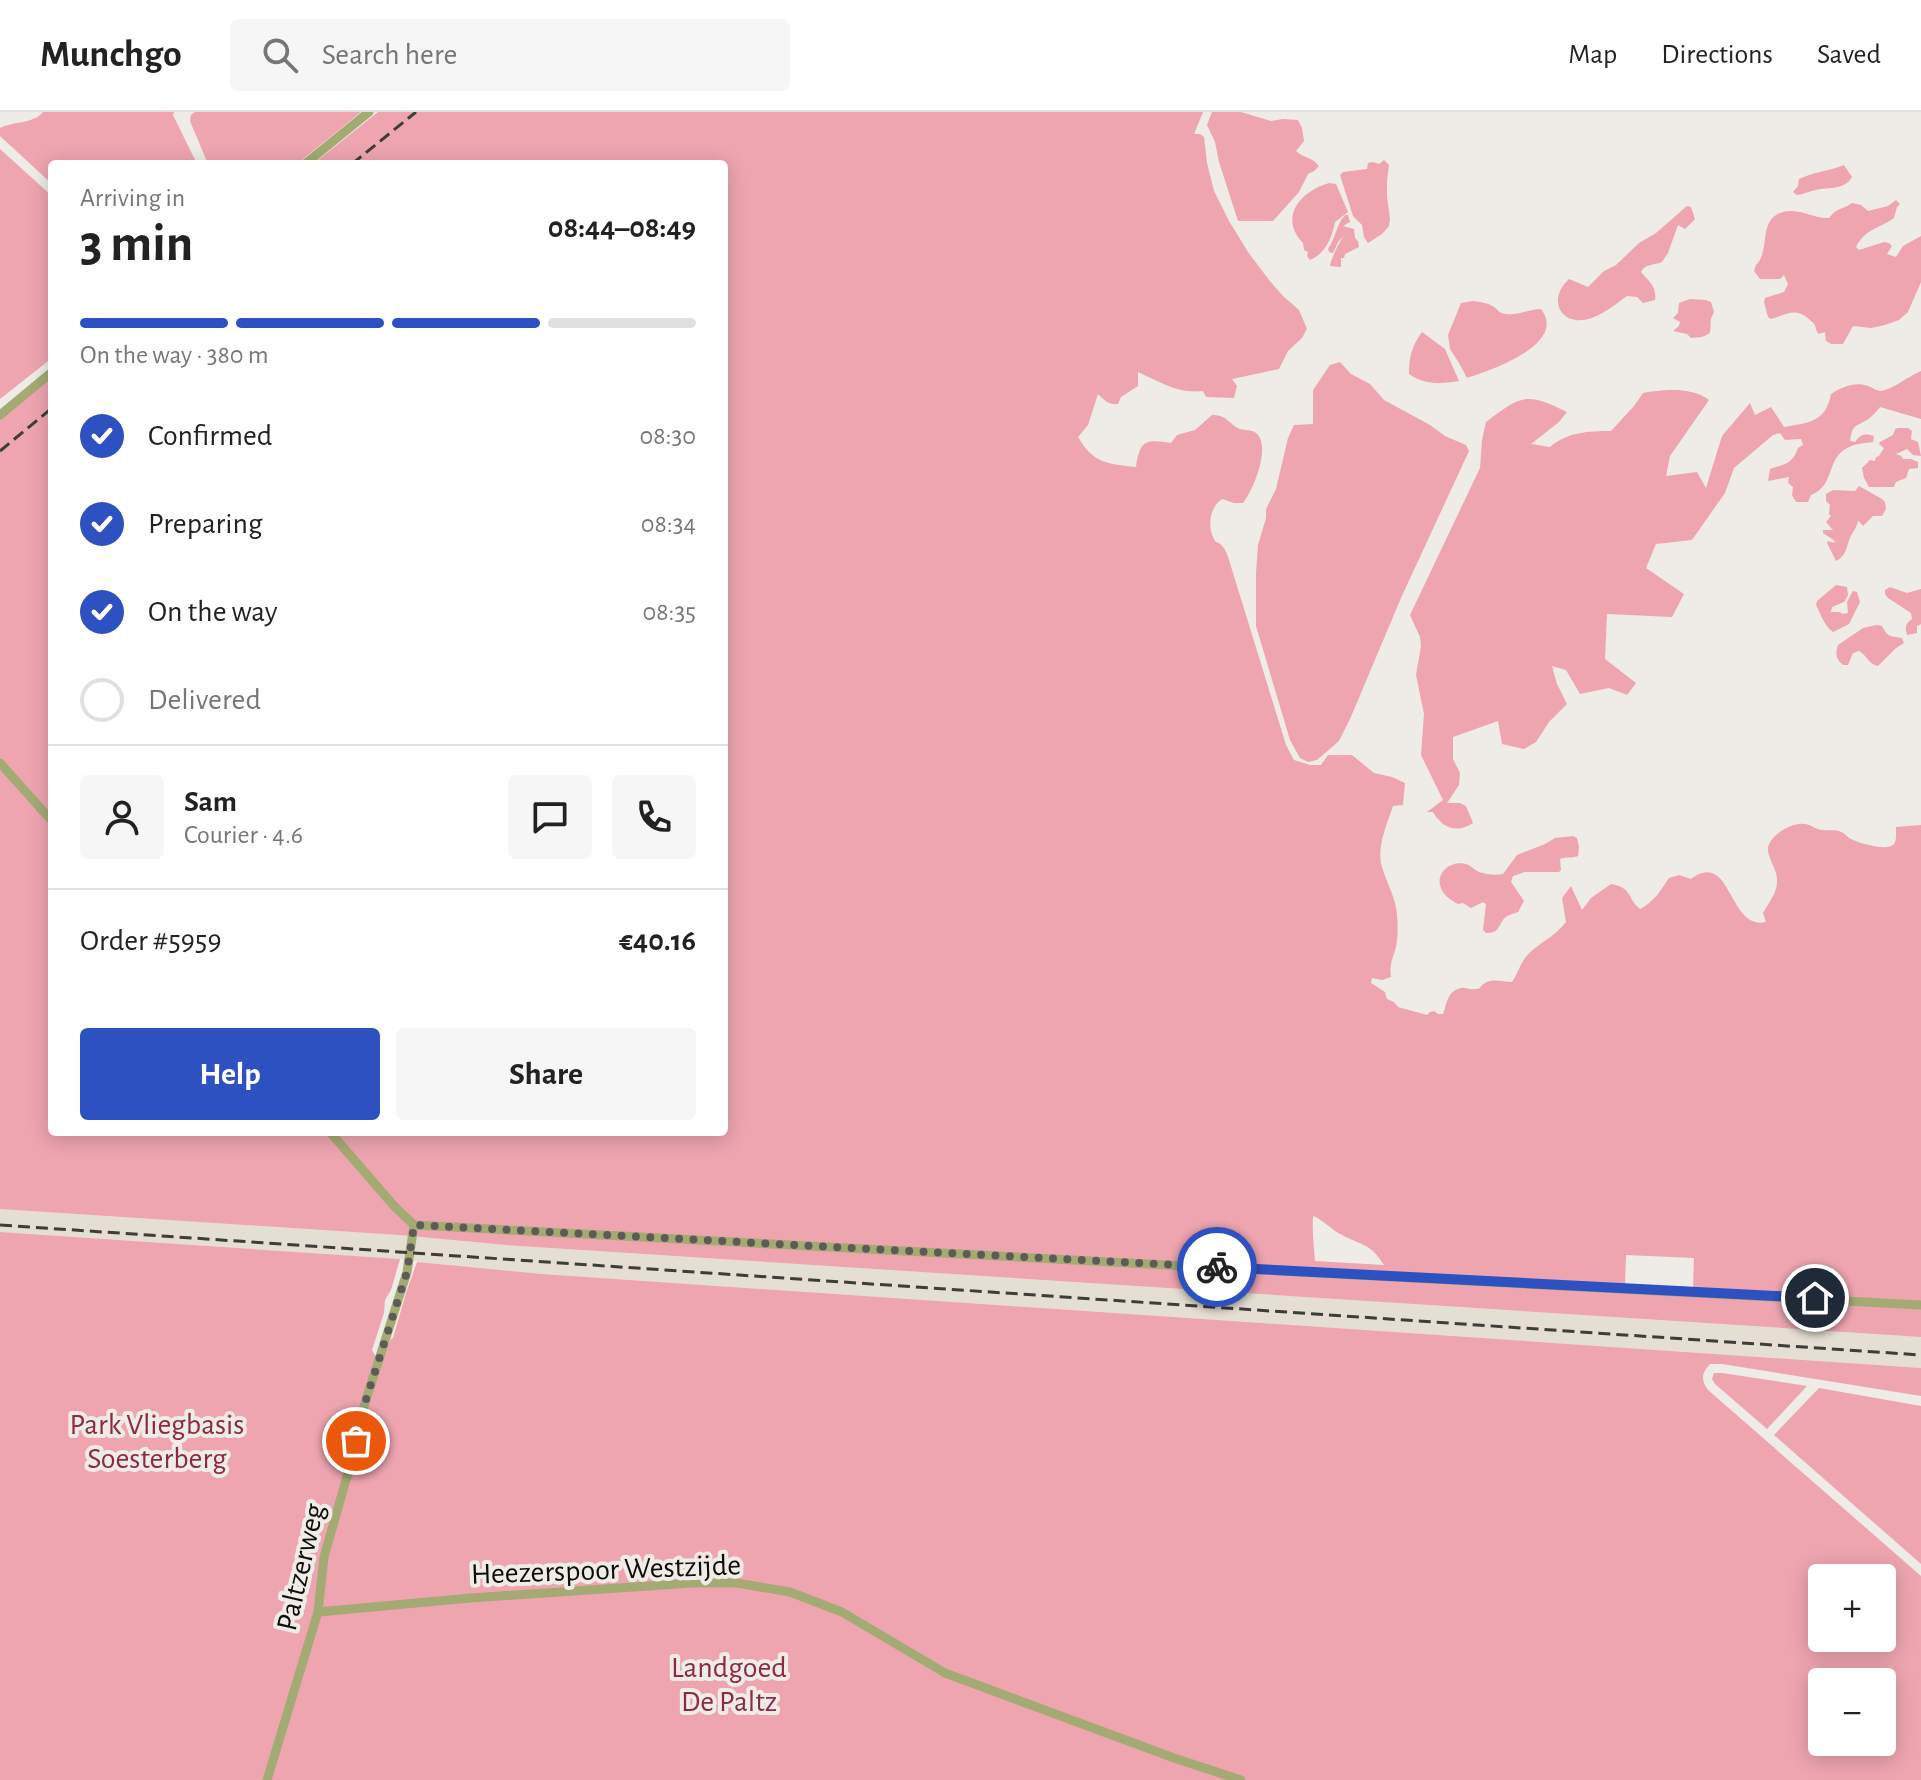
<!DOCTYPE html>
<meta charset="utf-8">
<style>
:root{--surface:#fff;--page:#f6f6f6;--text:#222;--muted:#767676;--line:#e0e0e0;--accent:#2d51c1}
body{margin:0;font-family:"Alegreya Sans",sans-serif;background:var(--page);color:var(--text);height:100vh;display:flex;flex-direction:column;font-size:30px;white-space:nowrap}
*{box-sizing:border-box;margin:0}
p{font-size:26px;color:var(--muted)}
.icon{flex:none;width:44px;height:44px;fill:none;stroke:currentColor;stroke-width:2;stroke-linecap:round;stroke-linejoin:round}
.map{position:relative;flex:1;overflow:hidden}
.drawer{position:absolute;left:48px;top:48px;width:680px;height:976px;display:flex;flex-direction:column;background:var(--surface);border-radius:8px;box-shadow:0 4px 20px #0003}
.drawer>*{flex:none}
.fabs{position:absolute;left:1808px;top:1452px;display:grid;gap:16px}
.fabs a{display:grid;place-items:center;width:88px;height:88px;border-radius:8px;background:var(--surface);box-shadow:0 4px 20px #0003;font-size:40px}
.pin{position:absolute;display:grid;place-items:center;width:68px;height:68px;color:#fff;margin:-34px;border:4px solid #fff;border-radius:50%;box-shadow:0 2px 8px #0007}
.courier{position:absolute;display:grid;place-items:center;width:80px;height:80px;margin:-40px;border:6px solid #2d51c1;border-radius:50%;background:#fff;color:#222;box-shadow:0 2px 10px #0007}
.summary em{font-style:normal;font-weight:700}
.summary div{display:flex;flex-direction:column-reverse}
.summary{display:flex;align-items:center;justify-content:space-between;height:136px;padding:0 32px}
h1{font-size:52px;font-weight:700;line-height:60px}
.bar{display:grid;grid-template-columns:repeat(4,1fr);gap:12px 8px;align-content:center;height:96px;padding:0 32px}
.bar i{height:10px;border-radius:6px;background:var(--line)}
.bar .selected{background:var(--accent)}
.bar p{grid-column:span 4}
.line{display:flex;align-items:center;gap:20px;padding:0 32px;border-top:2px solid var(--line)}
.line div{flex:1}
.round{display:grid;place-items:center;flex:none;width:84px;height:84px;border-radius:8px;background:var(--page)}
ol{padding:0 32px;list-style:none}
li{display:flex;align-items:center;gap:24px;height:88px}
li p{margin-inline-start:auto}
li .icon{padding:8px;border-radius:50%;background:var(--accent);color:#fff;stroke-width:4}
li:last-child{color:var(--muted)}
li i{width:44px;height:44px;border:4px solid var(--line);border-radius:50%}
.action{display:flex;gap:16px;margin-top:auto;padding:16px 32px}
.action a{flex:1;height:92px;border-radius:8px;background:var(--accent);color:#fff;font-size:32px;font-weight:700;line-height:92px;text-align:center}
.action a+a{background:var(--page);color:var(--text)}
header{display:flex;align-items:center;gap:48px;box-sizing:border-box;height:112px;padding:0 40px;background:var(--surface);border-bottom:2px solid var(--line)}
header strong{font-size:38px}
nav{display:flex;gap:44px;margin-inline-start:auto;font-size:28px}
.search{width:560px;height:72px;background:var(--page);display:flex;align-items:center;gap:20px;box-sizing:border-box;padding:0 28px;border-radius:8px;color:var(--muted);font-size:30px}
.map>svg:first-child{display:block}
</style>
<header>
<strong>Munchgo</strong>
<div class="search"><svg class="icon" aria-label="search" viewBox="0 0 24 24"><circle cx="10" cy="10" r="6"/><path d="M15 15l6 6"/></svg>Search here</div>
<nav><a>Map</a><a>Directions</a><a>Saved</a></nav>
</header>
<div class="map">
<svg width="1921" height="1668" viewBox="0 0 1921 1668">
<rect width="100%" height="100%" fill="#efebe6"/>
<!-- built -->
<polygon fill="#e5ded2" points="0,1097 399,1123 506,1133 1921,1225 1921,1256 542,1162 475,1157 400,1147 0,1120"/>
<!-- green -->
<g fill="#eea5b0" fill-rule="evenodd">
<path d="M43,0h131l-1,3 24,49h-145v20l-52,-48v-8c14,-7 34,-4 43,-16z"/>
<polygon points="195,0 361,0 297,52 208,52 190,9 191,3"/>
<path d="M378,0h825l-9,22h6l4,3 3,26 7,28 15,30 19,31 21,28 14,16 16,14 8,19 -5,9 -14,13 -9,18 -47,10 5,7 -3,12 -28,-1 -3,-6c-25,3 -43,-9 -65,-19v14l-17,11 -3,7c-10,1 -14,-4 -20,-10l-10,31 -10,12c15,26 29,27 58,30 4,-27 9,-28 35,-24l6,-8 18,-5 17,-15c16,0 16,9 28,14 7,2 13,0 18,6 12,15 -5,55 -15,68h-9l-12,-4c-11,7 -15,25 -9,38 3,8 5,3 10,10 2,2 5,9 6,13l57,185 8,15 16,5h11l7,-10h24l22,18 18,4 13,6 -2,22 -10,1c-6,18 -17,42 -11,61 5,17 14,31 15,48 1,10 1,22 -1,32 -3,11 -7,18 -5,30l-9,3 -10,-2 -1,5 14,9 2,7 7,3 4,5 29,8 3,-3 4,-1 4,3h5c4,-10 4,-23 18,-26 4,-1 9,2 13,1 9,0 4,-2 11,-6 8,-5 19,-1 27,-1 5,-7 8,-17 13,-24 12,-15 28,-19 41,-36l-4,-24 9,-12 11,24 9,-12 20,-14c22,4 15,13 29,25 15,-8 20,-18 29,-31l10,-3 12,4c41,-30 37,52 75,43l-3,-9c6,-11 15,-21 14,-34 0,-11 -13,-25 -8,-35 5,-11 24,-22 36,-20 7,1 11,6 18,6 6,1 12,-1 18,2 4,1 6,5 10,7 8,4 34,12 42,6 4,-3 3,-12 3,-18l25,-2v512l-1415,-92 -107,-10 -399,-26v-790l52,-43v756h672v-968h-411zM1314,1104c10,5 18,14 28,19 21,11 28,8 42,30l-69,-4c-1,-15 -3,-29 -2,-44zM1626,1143l68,3 -1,30 -68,-3z"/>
<path d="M1212,0h29l30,9 12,-2 15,1 4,8 2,13 -8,10c7,7 15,5 23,15l-5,5 -6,3 -9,18 -26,29h-35l-19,-59 -4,-20 -8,-17z"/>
<polygon points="0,37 52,84 52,246 0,287"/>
<polygon points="1384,48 1389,53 1387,69 1387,85 1390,107 1389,114 1382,122 1368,131 1364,125 1362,113 1353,104 1340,63 1343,60 1367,57 1368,51 1373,50 1379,52"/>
<path d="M1844,53l8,12c-7,13 -23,10 -36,13 -6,1 -12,4 -19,5l-4,-3 5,-6 1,-7c14,-7 31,-8 45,-14z"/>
<path d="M1329,71l7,1 12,28 -13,10c-3,16 -10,32 -25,38l-3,-4 1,-4 -4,-2 -1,-7c-25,-26 -2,-52 26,-60z"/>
<path d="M1896,88l4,4 -3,3 -3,11c-14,10 -29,11 -38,29l3,3 25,-8 5,1 3,3 -5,8 9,3 7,-11 18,-10v46l-13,30 -9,8 -14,5 -14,3 -18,-2 -10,18h-12l-5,-3 -1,-9 -6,2 -2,-2c-3,-10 0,-5 -7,-12 -14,-13 -22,-6 -39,-1l-3,-2 -4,-15 1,-4 19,-6 4,-8 -4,-9 -4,4h-20l-6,-8 2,-6c14,-13 3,-42 22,-51 16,-9 35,5 51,4 10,-12 12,-7 23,-15l9,2 7,6 20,-5z"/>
<path d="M1687,94l4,1 4,12 -10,10 -7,-4 -10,28 -6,9c-7,3 -18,2 -21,10 8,9 16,15 14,28l-12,3 -6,-6 -10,-1c-10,7 -22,17 -33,21 -31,13 -49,-16 -25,-38l19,8 16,-16 12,-6 23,-22 17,-10z"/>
<path d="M1345,103h3l2,7 -7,4 11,3 1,9 3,3 1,6 -14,7 -1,4h-3v9l-11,-1c1,-7 9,-24 14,-30l-6,6 -5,11 -4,-1 -1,-3c8,-11 8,-24 17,-34z"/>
<polygon points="1690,187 1706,188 1711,190 1714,200 1711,206 1710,221 1702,225 1691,226 1687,222 1673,219 1679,214 1680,210 1673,206 1678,201 1679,191"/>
<path d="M1473,189c8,1 15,2 21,6 6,4 4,6 12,7 11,2 23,-5 35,-5 27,35 -51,62 -74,69l-8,-15 -9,-14 -2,-14 13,-32z"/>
<path d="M1422,220l23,17 14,32c-18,3 -35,4 -50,-7 0,-18 3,-28 13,-42z"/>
<polygon points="1340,250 1351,262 1370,272 1384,288 1430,313 1445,324 1466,333 1469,339 1401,486 1350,607 1339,629 1317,648 1308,650 1300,646 1290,628 1256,514 1256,461 1258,433 1266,406 1266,397 1276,377 1288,326 1294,313 1313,312 1313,278 1330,253"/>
<path d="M1921,259v48l-41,-12c-4,5 -9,11 -15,14 -13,7 -12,5 -15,20l5,1c5,-8 11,-9 19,-6l-1,6c-8,1 -19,2 -26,6 -21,11 -12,38 -36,47l-3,7h-12l-4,-7 1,-8 -5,-4 1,-6 -21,4 2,-12c16,-5 23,-6 28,-21l5,-3 -2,-6 -16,1 -5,-7 -7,2 -39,33 -9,25 -33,47 -36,4 -10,24 38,26 -12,23 -65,-3 -2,45 31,24 -9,12 -18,-7 -29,6 -14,-24 -14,-4 5,18 10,20 -18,18 -13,20 -12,7 -22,-5 -4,-23 -45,16v22l7,14 -1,12 -12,18h13l6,3 7,17c-16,11 -31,5 -40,-11h-6l16,-12 -22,-45 3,-41 -8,-39 5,-29 -1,-9 -10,-22 70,-147 2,-28 4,-18c35,-27 40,-30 81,-10l-8,10 -28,22 19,3c17,-15 39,-16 61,-16l23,-25 9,-13c20,-4 50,-6 66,7l-39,56 -4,20 31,-4 9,16 16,-52 28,-33 5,12 16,-8 13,20c24,-4 42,-5 47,-33 10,-7 25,-13 37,-8 6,2 6,4 12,5 10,0 31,-16 41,-20z"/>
<polygon points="1898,316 1908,316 1912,319 1911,327 1918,330 1921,344 1913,343 1907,337 1896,342 1901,344 1903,347 1911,347 1918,350 1918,356 1909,357 1906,366 1896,370 1894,375 1869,375 1864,366 1862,356 1870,348 1875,349 1876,345 1879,344 1884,336 1879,332 1880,330 1893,323 1895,317"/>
<path d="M1859,374l23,13 3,3 1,7 -4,7h-9l-10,10 -5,-6c-1,8 -5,11 -8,18 -4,10 -4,18 -14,23l-9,-18 1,-2 6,2 1,-2 -12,-8v-3h10l-7,-8 5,-6 -2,-2 1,-9 -4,-4v-7l7,-4 22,1z"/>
<path d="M1836,473l11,2 1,8 -4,7 -12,5 -1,5h8l4,2 5,-1 -1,-11 6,-11 4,1 3,10 -11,22 -16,8c-9,-6 -12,-18 -17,-27l1,-4z"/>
<path d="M1890,475l17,6 14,-4v35l-4,2v7l-10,2c-2,-8 -2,-11 5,-16l-1,-6 -23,-15 -3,-4v-4z"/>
<path d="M1876,513l6,1c6,11 7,10 20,12l2,5 -8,5 -18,18c-9,-1 -11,-11 -19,-15l-6,2 -5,12h-5c-7,-6 -8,-11 -5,-20l25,-17z"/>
<path d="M1573,724l4,2 2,9 -1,9c-6,3 -13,0 -18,3l1,11 -2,2h-34l-12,4 -2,6 13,19 -6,11c-5,2 -12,3 -15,8 -6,9 -5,13 -17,13l-3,-3 3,-26 -3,-2 -12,6 -8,-5 -5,1c-8,-4 -16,-10 -18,-19 -3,-14 12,-25 26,-21 6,2 10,8 17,9 7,2 13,2 20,1l14,-19 28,-11 10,-6z"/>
<path d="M0,1120l400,27 -9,31 -6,10 -1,13 -12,37 8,14 11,-25 2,-1 13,-45 11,-31 125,12 1379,94v28l-199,-32h-12c-9,10 -9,16 -2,26l213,186v204h-1921zM1822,1466h60v60h-60zM1822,1570h60v60h-60z"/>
<polygon points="1714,1261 1722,1261 1807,1274 1767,1317 1715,1272 1712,1267"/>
<polygon points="1819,1276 1921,1294 1921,1452 1774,1323"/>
</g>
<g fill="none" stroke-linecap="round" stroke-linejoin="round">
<!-- street -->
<g stroke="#a4aa74" stroke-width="9">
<polyline points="305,52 369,0"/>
<polyline points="0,303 52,260"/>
<polyline points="0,651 52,709"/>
<polyline points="330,1020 395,1095 414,1113"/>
<polyline points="414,1113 1921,1193"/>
<polyline points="318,1500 471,1486 692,1471 737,1471 790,1480 842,1500 945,1561 1174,1646 1241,1668"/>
<polyline points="267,1668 318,1500 324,1445 352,1347 364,1294 407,1160 414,1113"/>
</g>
<!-- rail -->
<g stroke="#3e3d3a" stroke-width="3" stroke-dasharray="12 6" stroke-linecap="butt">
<polyline points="352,52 416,0"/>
<polyline points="0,339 52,296"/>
<polyline points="0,1113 1921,1243"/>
</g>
</g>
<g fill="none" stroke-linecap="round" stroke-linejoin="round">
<!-- done -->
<polyline stroke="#5d5b58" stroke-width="8" stroke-dasharray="0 14.4" points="356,1329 364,1294 407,1160 414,1113 1217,1155"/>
<!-- route -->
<polyline stroke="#2d51c1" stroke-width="10" points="1217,1155 1815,1186"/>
</g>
<g text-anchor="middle" stroke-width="8" stroke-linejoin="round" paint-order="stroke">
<!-- park labels -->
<g font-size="30" fill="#8d2a43" stroke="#efebe6">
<text x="157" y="1322">Park Vliegbasis<tspan x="157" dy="34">Soesterberg</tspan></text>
<text x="729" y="1565">Landgoed<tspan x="729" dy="34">De Paltz</tspan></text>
</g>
<!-- street labels -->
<g font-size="30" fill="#0e0d0b" stroke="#efebe6">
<text transform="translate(300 1455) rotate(-77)" y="10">Paltzerweg</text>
<text transform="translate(606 1457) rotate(-2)" y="10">Heezerspoor Westzijde</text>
</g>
</g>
</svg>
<div class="fabs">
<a>+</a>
<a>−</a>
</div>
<div class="pin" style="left:356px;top:1329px;background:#ea580c"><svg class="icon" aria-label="bag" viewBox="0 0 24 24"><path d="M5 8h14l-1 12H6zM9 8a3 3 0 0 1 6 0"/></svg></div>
<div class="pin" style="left:1815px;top:1186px;background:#1f2937"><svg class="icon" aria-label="home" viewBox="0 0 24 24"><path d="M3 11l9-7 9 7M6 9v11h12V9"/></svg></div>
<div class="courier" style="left:1217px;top:1155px"><svg class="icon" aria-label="bike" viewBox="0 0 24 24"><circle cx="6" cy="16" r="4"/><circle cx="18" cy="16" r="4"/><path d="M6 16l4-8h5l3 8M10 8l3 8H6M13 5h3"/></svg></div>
<section class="drawer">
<div class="summary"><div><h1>3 min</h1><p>Arriving in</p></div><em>08:44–08:49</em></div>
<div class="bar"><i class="selected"></i><i class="selected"></i><i class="selected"></i><i></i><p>On the way · 380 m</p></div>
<ol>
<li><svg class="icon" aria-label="check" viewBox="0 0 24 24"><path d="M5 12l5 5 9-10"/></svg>Confirmed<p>08:30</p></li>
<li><svg class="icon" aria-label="check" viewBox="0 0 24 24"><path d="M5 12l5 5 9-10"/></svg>Preparing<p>08:34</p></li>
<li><svg class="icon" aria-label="check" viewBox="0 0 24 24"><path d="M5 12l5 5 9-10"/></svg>On the way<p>08:35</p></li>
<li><i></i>Delivered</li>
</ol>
<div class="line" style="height:144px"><a class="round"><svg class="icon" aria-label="person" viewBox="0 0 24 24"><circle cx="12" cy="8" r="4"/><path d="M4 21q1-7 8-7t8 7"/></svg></a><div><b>Sam</b><p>Courier · 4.6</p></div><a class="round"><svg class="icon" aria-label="chat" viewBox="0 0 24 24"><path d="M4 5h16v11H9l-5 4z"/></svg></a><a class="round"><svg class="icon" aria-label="phone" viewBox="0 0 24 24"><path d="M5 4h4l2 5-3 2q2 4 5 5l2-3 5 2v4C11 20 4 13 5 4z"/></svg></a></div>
<div class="line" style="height:104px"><div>Order #5959</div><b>€40.16</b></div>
<div class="action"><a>Help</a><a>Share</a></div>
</section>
</div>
